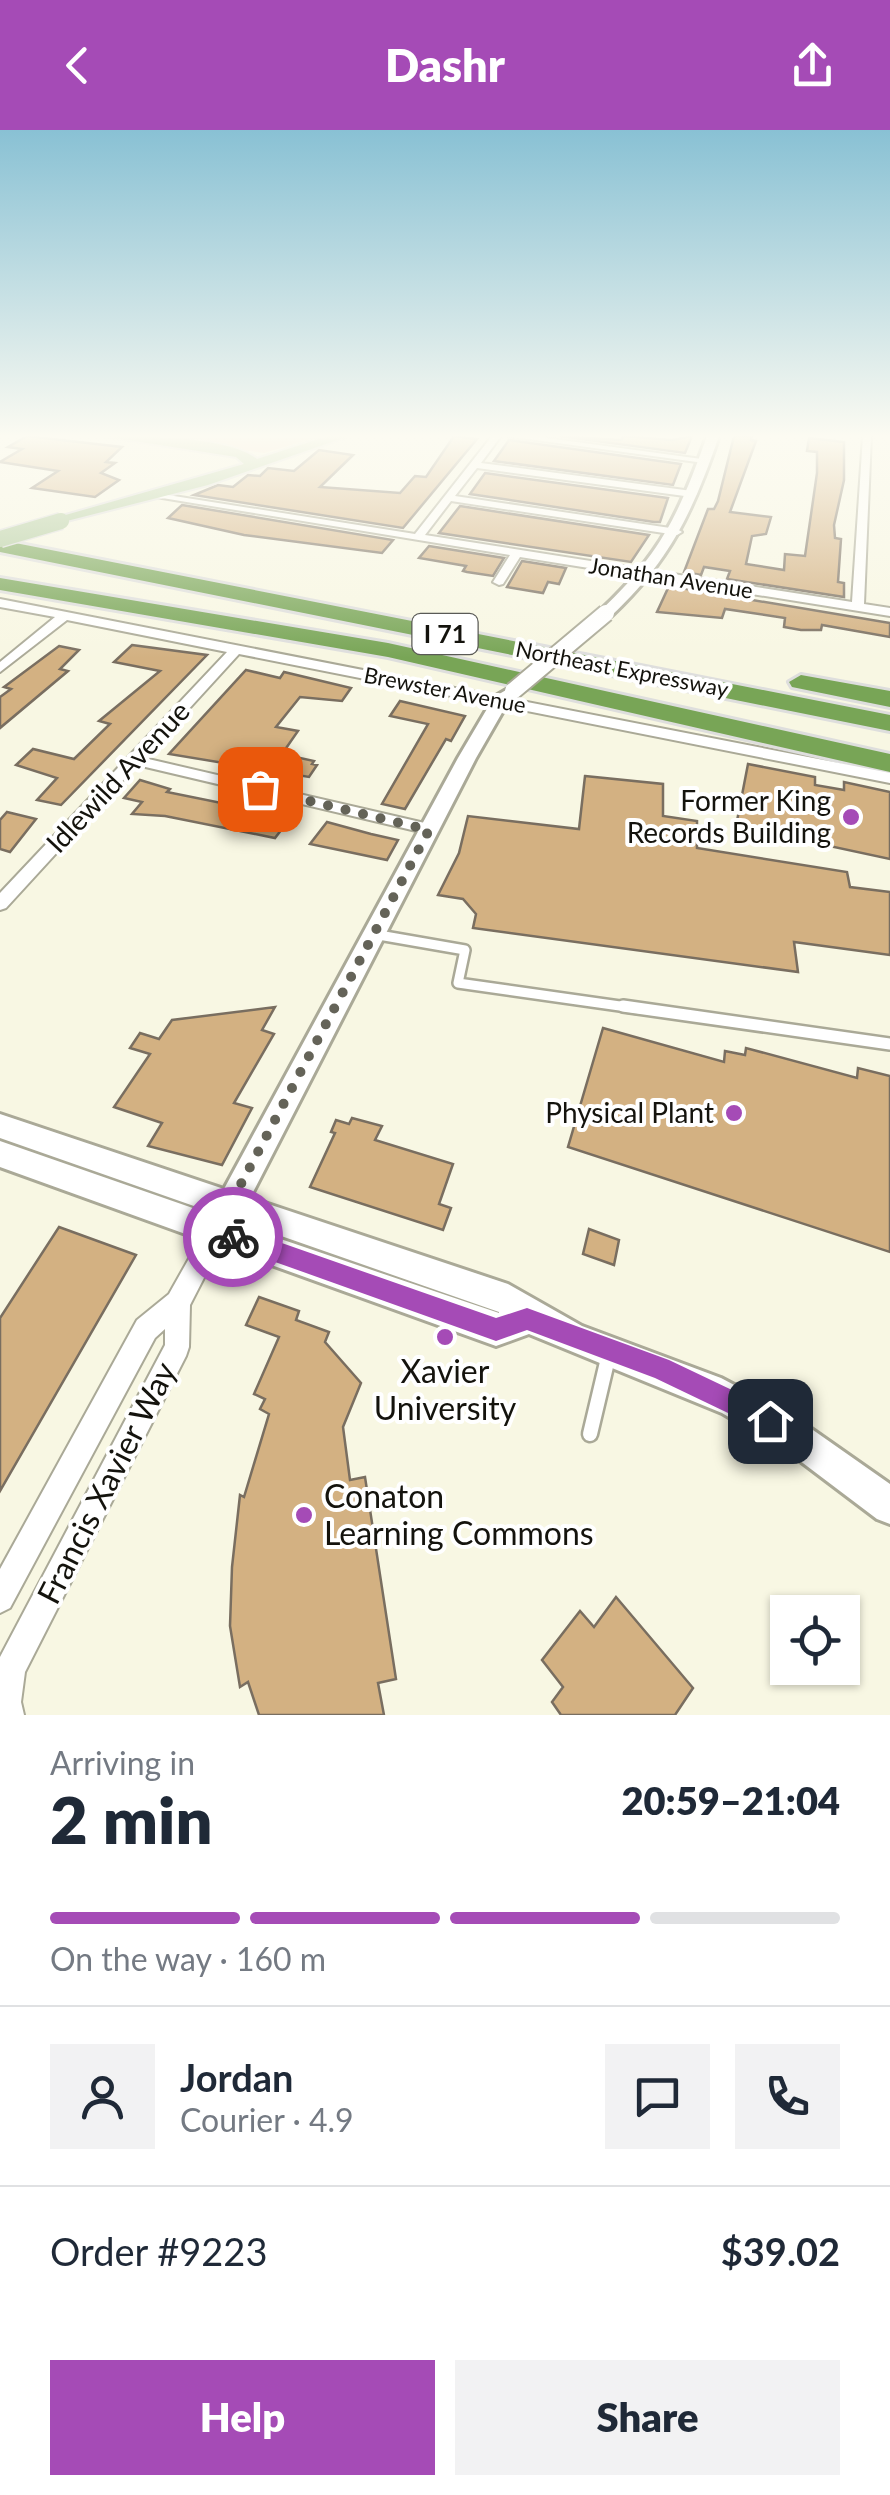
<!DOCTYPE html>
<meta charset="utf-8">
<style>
:root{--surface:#fff;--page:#f2f2f3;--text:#1f2937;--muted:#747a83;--line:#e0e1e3;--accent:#a54bb6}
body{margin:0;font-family:Lato,sans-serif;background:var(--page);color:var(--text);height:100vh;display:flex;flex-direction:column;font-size:38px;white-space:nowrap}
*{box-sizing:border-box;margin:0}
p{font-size:32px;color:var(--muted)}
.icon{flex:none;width:55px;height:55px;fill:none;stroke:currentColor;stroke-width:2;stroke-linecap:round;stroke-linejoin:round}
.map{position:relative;height:1585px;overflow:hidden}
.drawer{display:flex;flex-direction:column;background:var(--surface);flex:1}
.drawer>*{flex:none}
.tools{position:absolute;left:770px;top:1465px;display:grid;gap:20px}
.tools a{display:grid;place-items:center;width:90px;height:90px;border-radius:0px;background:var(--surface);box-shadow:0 2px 8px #0004;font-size:50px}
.pin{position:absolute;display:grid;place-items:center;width:85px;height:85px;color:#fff;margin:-42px;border-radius:20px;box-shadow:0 5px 15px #0006}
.courier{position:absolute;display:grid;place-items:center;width:100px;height:100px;margin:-50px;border:8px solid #a54bb6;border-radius:50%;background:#fff;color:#222;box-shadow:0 2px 12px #0007}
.head em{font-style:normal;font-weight:800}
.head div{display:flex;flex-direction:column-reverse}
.head{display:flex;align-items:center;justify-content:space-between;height:170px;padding:0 50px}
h1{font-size:65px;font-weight:800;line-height:75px}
.bar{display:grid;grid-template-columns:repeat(4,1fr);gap:15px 10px;align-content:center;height:120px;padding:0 50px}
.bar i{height:12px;border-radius:8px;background:var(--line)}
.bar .active{background:var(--accent)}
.bar p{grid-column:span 4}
.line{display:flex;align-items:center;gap:25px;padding:0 50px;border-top:2px solid var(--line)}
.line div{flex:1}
.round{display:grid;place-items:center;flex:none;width:105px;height:105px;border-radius:0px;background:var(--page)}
.primary-button{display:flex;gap:20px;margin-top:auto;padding:20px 50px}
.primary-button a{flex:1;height:115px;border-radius:0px;background:var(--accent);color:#fff;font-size:40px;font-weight:800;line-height:115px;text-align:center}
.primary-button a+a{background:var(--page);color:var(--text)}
header{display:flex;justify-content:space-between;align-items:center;height:130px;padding:0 50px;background:var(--accent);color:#fff;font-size:45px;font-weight:800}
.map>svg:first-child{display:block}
</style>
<header><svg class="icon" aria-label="back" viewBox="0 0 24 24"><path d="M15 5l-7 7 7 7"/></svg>Dashr<svg class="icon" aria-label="share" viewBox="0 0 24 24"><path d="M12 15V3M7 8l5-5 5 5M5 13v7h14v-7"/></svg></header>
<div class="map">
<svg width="890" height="1585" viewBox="0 0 890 1585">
<rect width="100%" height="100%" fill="#f8f7e3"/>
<!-- green -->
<polygon fill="#fbd8c8" points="144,306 321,306 264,323"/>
<!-- building -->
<g fill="#d3b182" stroke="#796e60" stroke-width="2.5">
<polygon points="27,306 122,317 106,332 115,333 101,343 119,350 95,367 32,358 58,341 0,332 22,319 8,317"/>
<polygon points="454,306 477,309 403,398 194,365 218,355 233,357 248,345 260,346 268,338 294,341 319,320 353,325 320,357 400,363 415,346 426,347"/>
<polygon points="559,306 621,310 624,306 672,310 692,306 685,323"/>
<polygon points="734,306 752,306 751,310 756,311 730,382 771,387 766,404 752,406 746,434 784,440 785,424 805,426 817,343 817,322 807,321 809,308 844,312 844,350 834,395 835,408 841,409 838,452 844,453 844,467 727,449 730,441 704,437 701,445 684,442 708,379 714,379 718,371"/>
<polygon points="509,310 681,334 673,355 494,331"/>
<polygon points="485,343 668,368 660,392 654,392 470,364"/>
<polygon points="182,375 393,410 382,423 244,405 168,388"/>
<polygon points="460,376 649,405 631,432 439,403"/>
<polygon points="429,416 504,428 493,446 467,442 463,441 466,436 419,428"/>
<polygon points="522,431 566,438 559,454 548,452 543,463 507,457"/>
<polygon points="669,456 890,493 890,507 822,495 821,500 801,500 784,497 785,488 725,479 722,488 657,482"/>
<polygon points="132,515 207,525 61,675 37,670 57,648 16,635 33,619 74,629 110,594 99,591 160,541 114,532"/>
<polygon points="59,516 79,520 60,539 68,541 0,598 0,567 11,559 4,557"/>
<polygon points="246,540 280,548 284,542 351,558 342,571 300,567 276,597 298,601 282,624 314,631 312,634 317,635 309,647 169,624"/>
<polygon points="400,571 465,586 451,611 446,609 405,679 382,674 428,594 390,586"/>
<polygon points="748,634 815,647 815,655 844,660 844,652 890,662 890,729 736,696"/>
<polygon points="585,646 663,654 663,686 697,691 697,718 847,742 850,757 890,762 890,825 794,812 798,842 473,798 476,784 463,769 438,765 459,723 468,686 579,699"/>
<polygon points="140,650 170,659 167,662 291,687 275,708 165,686 132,684 142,672 124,668"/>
<polygon points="7,682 36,689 10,722 0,719 0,690"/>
<polygon points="327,692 371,704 398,710 387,730 310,714"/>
<polygon points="275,877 262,900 274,904 234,973 252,978 222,1035 148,1016 162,993 114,977 150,924 130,918 140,903 159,909 172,890"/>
<polygon points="603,898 724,932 725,921 745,925 746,918 857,948 858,938 890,946 890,1122 568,1017"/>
<polygon points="352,988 382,996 375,1010 453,1034 439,1074 451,1078 443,1100 310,1057 335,1003 331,1002 336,990 349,994"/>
<polygon points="59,1097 136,1125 0,1361 0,1188"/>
<polygon points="589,1099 619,1110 614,1135 583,1124"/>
<polygon points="259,1167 299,1181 296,1190 329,1202 325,1212 361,1253 343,1297 350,1350 365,1347 396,1549 378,1553 384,1585 259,1585 248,1552 240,1557 230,1496 232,1437 240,1365 244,1367 269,1284 260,1279 265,1269 254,1264 279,1207 246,1195"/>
<polygon points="616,1467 693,1558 675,1585 561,1585 552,1572 563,1557 542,1530 580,1481 594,1497"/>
</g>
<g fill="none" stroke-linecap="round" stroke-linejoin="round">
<!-- service-far2 casing -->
<g stroke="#aaa997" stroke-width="14">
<polyline id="service-far2" points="373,804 465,820 458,853 641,879"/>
</g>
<!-- service-far1 casing -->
<g stroke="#aaa997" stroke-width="16">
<polyline id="service-far1" points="623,876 890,914"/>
</g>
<!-- service casing -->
<g stroke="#aaa997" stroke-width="19">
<polyline id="service" points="590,1304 608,1228"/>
</g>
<!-- minor casing -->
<g stroke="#aaa997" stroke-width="4">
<g id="minor">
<polygon points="492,306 501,306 481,333 692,361 697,364 692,367 477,338 455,366 677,399 682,402 677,405 451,371 425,405 852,472 863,306 871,306 864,474 890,478 890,486 520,427 503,454 499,455 493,452 510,425 150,366 155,363 415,404"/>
<polygon points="507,306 532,306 709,330 704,333"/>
<polygon points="0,469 890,643 890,653 239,524 144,628 429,694 437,699 435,703 429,704 137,635 6,778 0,780 0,763 227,522 67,490 0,542 0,532 55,487 0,477"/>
<polygon points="217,1090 225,1093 228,1101 190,1175 189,1217 186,1226 25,1542 21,1572 24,1585 0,1585 0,1527 165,1215 165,1199 155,1208 10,1478 0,1483 0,1439 137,1190 169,1164 209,1093"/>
</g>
</g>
<!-- tertiary casing -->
<g stroke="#aaa997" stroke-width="6">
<g id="tertiary">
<path d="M707,306h12c-26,75 -49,125 -108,180h-10v-6c60,-56 79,-98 106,-174z"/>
<path d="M513,556l9,5 -15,13 -31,54 -226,440 258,86 74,42 139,52 72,38 97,68v40l-13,-5 -86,-65 -69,-41 -193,-79 -33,12 -496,-179v-26l210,73 1,-2 -211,-74v-24l224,75 234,-431 36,-61zM238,1091l261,91v1l-263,-89z"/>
</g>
</g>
<!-- primary casing -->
<g stroke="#dededd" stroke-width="4">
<path id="primary" d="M103,306c38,0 125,0 154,23l71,-23h21l-141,49 -153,39v-6l189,-54 -8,-7z"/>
</g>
<!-- motorway casing -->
<g stroke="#dededd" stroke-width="6">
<g id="motorway">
<polygon points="0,410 890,585 890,601 0,422"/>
<polygon points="0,448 388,513 890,624 890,642 388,527 0,460"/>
<polygon points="801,545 890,561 890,577 792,557 789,552"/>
</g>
</g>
<!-- service-far2 -->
<use href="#service-far2" stroke="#fff" stroke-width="9"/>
<!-- service-far1 -->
<use href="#service-far1" stroke="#fff" stroke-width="11"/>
<!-- service -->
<use href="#service" stroke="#fff" stroke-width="14"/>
<!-- minor -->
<use href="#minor" fill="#fff" fill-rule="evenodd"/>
<!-- tertiary -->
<use href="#tertiary" fill="#fff" fill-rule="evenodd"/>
<!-- primary -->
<use href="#primary" fill="#aec99a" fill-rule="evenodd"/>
<!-- motorway -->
<use href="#motorway" fill="#78a556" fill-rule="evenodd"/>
<!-- tertiary-bridge casing -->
<g stroke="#aaa997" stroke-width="20" stroke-linecap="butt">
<polyline id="tertiary-bridge" points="513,561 606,483"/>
</g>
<!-- primary-bridge casing -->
<g stroke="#dededd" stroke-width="19" stroke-linecap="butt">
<polyline id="primary-bridge" points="0,409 61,391"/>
</g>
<!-- tertiary-bridge -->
<use href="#tertiary-bridge" stroke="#fff" stroke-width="16"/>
<!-- primary-bridge -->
<use href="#primary-bridge" stroke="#aec99a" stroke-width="16"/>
</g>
<!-- sky -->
<linearGradient id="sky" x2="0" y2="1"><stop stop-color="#89c1d4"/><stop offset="0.58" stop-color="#fcfbf2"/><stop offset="1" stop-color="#fcfbf2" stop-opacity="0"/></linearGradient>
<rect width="890" height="528" fill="url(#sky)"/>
<!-- route -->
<polygon fill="#a54bb6" points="233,1096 496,1188 527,1178 669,1230 778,1282 782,1291 778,1300 770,1303 655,1248 527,1200 496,1211 225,1114 225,1099"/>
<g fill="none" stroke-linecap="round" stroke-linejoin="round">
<!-- done -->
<polyline stroke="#646358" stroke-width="10" stroke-dasharray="0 18" points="233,1107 216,1101 429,700 260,659"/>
</g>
<!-- markers -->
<g fill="#a54bb6" stroke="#fff" stroke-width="4">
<circle cx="851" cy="687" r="10"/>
<circle cx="734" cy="983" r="10"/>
<circle cx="445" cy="1207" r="10"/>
<circle cx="304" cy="1385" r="10"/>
</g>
<g text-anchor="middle" stroke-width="8" stroke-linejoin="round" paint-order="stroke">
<!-- far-street labels -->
<g font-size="22" fill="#14130d" stroke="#fff">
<text transform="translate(671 448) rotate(9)" y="8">Jonathan Avenue</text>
<text transform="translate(622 539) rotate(11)" y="8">Northeast Expressway</text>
<text transform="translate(445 560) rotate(11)" y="8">Brewster Avenue</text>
</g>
<!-- shield labels -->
<rect fill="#fff" stroke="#5a5a56" stroke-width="2.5" x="412.5" y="484" width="65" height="40" rx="8"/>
<g font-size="25" font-weight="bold" fill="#14130d">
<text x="445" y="513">I 71</text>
</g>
<!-- street labels -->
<g font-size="28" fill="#14130d" stroke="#fff">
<text transform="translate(118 647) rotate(-47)" y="10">Idlewild Avenue</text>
</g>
<!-- poi labels -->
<g font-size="28" fill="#14130d" stroke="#fff" text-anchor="end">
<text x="831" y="681">Former King<tspan x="831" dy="32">Records Building</tspan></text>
<text x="714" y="993">Physical Plant</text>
</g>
<!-- near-poi labels -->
<g font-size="32" fill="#14130d" stroke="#fff">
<text x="445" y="1253">Xavier<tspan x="445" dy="37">University</tspan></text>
<text x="324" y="1378" text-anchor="start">Conaton<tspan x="324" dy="37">Learning Commons</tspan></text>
</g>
<!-- near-street labels -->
<g font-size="32" fill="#14130d" stroke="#fff">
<text transform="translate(107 1353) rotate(-63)" y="11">Francis Xavier Way</text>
</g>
</g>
</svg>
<div class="tools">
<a><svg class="icon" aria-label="locate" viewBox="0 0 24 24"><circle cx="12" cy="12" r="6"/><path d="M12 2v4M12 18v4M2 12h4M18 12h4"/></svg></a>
</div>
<div class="pin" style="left:260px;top:659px;background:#ea580c"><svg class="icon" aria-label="bag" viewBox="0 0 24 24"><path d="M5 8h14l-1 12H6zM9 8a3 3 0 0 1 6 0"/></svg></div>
<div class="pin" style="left:770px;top:1291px;background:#1f2937"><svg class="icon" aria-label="home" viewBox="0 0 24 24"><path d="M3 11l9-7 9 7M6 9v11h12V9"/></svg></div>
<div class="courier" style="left:233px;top:1107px"><svg class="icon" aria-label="bike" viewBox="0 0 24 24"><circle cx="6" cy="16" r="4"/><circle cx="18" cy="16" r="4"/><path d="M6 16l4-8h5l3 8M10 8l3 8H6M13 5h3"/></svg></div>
</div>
<section class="drawer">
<div class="head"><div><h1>2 min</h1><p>Arriving in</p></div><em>20:59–21:04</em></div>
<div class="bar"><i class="active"></i><i class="active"></i><i class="active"></i><i></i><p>On the way · 160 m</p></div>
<div class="line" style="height:180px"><a class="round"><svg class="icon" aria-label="person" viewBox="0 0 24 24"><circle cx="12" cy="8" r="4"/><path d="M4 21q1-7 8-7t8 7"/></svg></a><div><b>Jordan</b><p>Courier · 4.9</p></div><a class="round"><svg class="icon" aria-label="chat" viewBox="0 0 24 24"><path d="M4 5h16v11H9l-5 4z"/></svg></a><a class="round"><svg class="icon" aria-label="phone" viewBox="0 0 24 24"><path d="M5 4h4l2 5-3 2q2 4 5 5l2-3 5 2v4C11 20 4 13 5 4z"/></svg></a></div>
<div class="line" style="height:130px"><div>Order #9223</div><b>$39.02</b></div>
<div class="primary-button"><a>Help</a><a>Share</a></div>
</section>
